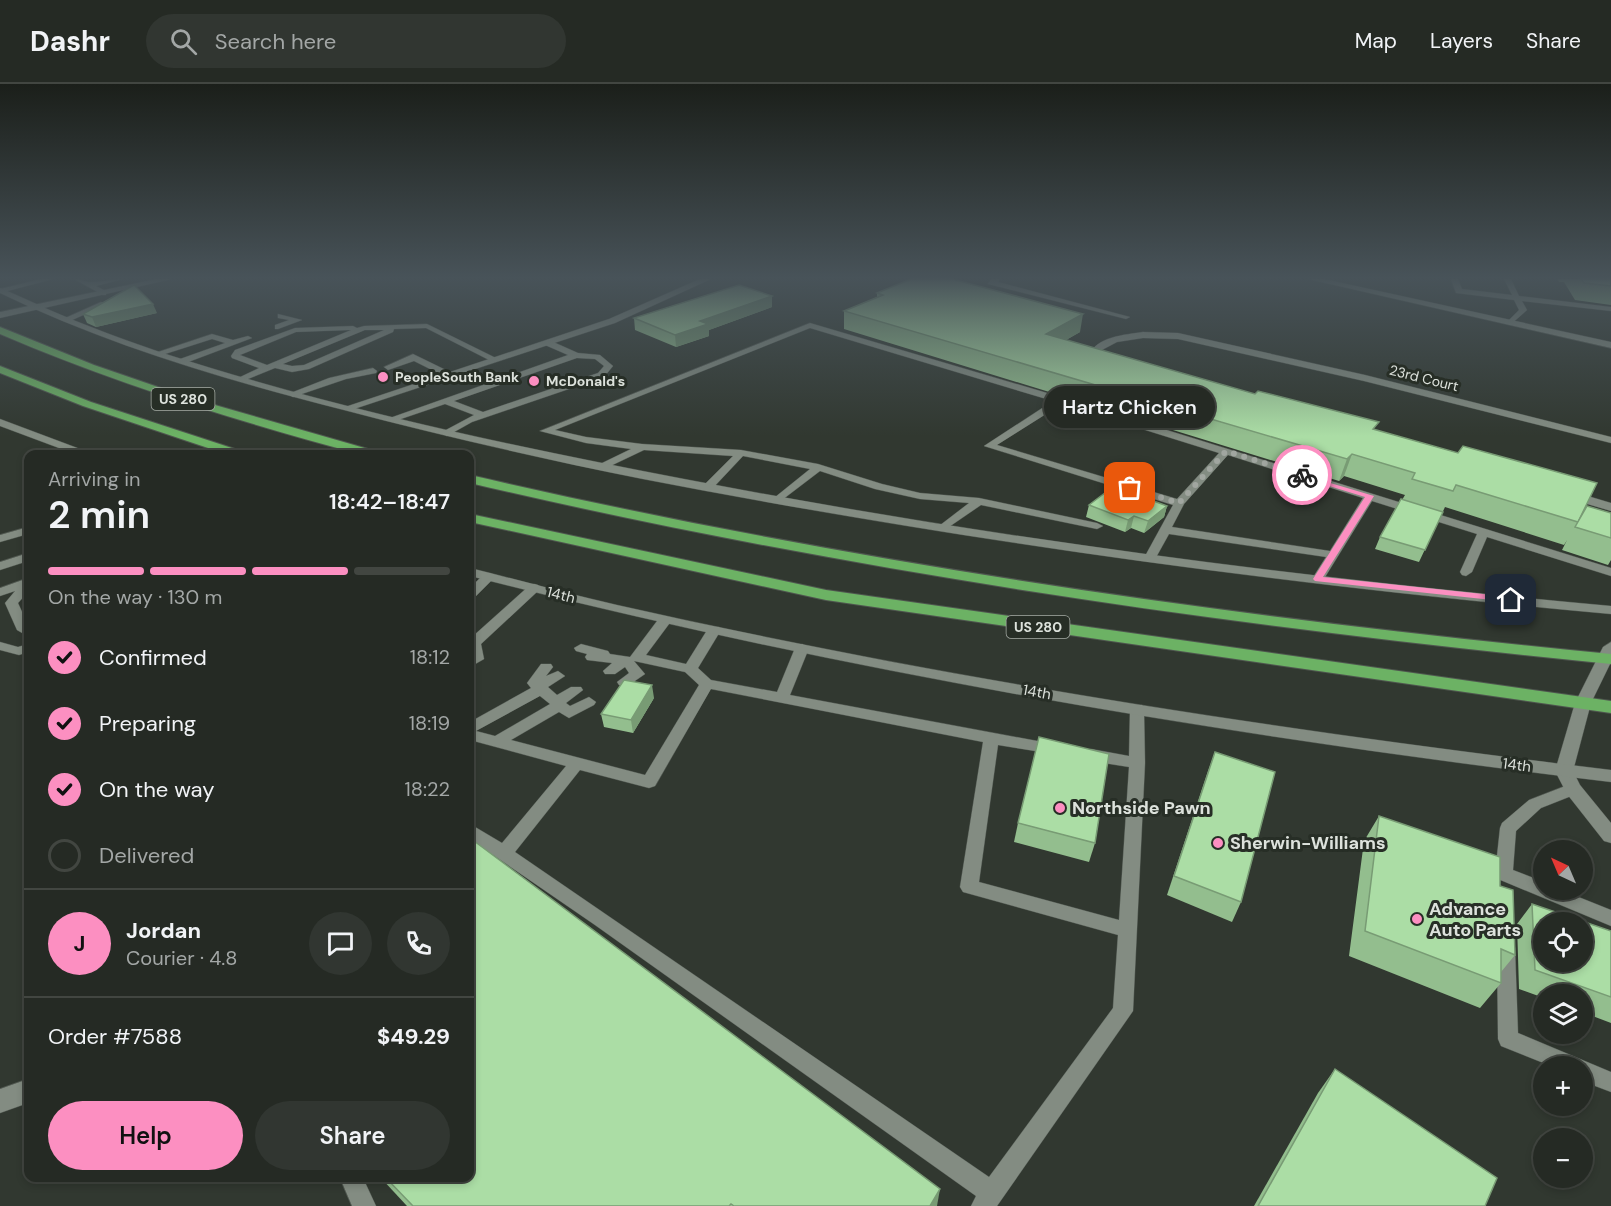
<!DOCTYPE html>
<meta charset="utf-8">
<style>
:root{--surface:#252a24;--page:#313631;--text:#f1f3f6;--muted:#a3a7a6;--line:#424641;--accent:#fc8fc1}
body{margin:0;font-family:"DM Sans",sans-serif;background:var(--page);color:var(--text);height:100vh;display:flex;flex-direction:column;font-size:22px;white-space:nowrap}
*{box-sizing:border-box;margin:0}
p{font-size:20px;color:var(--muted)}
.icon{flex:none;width:33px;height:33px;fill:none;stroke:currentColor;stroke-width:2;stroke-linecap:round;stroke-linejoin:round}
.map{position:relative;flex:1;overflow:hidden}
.details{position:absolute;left:24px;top:366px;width:450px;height:732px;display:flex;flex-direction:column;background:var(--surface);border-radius:12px;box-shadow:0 3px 9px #0003,0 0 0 2px var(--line)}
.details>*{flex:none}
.needle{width:39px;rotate:316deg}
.tools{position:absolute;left:1533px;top:756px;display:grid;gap:12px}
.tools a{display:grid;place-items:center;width:60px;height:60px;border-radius:50%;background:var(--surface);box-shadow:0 3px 9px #0003,0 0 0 2px var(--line);font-size:30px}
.pin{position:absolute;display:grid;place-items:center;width:51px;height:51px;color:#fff;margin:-26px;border-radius:12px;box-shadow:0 3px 9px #0006}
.courier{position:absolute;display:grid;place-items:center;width:60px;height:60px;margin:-30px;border:4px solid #fc8fc1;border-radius:50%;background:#fff;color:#222;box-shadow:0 2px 8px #0007}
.bubble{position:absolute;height:42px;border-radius:21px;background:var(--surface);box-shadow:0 3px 9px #0003,0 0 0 2px var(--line);font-size:20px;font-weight:600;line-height:42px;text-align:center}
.head em{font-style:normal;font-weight:600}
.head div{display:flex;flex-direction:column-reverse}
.head{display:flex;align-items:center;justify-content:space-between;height:102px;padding:0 24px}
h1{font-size:39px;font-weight:600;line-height:45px}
.bar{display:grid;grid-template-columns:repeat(4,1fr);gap:9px 6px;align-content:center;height:72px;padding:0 24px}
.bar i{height:8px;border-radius:4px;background:var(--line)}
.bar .on{background:var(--accent)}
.bar p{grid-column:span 4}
.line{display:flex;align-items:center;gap:15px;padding:0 24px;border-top:2px solid var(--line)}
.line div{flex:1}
.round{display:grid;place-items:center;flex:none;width:63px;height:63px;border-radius:32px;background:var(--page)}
ol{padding:0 24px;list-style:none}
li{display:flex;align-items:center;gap:18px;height:66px}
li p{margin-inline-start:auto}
li .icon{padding:6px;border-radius:50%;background:var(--accent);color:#111;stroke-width:4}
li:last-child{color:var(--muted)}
li i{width:33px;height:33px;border:3px solid var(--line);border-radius:50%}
.button{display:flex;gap:12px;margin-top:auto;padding:12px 24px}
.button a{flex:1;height:69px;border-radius:36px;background:var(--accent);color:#111;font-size:24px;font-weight:600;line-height:69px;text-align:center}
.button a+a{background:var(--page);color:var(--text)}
header{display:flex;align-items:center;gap:36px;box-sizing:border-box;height:84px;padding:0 30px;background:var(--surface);border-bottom:2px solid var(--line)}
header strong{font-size:28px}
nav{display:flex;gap:33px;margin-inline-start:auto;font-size:21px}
.search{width:420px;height:54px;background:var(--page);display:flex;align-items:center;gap:15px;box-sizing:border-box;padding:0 21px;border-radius:33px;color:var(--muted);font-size:22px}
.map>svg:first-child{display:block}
</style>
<header>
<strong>Dashr</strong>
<div class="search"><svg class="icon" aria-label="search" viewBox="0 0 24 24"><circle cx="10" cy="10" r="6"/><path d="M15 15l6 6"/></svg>Search here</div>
<nav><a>Map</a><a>Layers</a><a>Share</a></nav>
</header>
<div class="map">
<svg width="1611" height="1122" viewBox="0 0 1611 1122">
<rect width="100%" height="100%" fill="#313830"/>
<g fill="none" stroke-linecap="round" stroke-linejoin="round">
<!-- service casing -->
<g stroke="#4f564f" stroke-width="1">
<g id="service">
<polygon points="41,195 53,195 0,209 0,205"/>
<path d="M74,195c7,0 13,4 19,3 10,0 20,-3 30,-3l-27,7 10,5v4h-3z"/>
<polygon points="991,195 1000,195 998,198 1130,233 1126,235 988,200"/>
<polygon points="1451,195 1458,195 1462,205 1512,211 1504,195 1511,195 1519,212 1611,223 1611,227 1522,217 1527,226 1510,241 1506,239 1519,226 1514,216 1456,209"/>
<polygon points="101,218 108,220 70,237 63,235"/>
<polygon points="278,230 302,236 278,245 275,245 275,241 289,236 278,234"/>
<path d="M810,239l254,75 547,170v8l-124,-39 -15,35 -6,4 -4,-1 -2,-3 17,-38 -105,-33 -50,81h-8l-2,-3 14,-22 -157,-23 -15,27h-8l-2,-3 29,-53 -189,-59 69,-45 -243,-73 -255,102 31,7 56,7 99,6 77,14 64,20 38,9 59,5 118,25 6,3 -6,3 -116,-24 -38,26 -4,-1v-4l30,-23 -49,-4 -45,-10 -55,-18 -42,32 -5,-3 1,-2 36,-29 -67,-13 -32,34 -4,1 -5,-3 1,-2 30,-30 -89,-6 -42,20 -4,-1v-4l33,-16 -45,-6 -46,-12zM1062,320l157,49 -42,46 -180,-54zM1228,371l135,43 -33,53 -158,-24 12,-23z"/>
<path d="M427,240l73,36 -7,2 -67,-34 -32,1 -1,3 -84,37 -17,3 -17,-4 -32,13 -7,-2 23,-11 -27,-10 -1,-2 4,-6 60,-22 58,-2 4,2 7,-2zM351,246l-84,35 -27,-10 56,-23zM365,246h19l-80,35 -12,1 -9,-2z"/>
<polygon points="212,250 233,256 248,252 252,254 183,280 180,279 180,275 225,259 212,255 162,271 155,269"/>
<path d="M545,257h6l27,12 22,2 13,11 -9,11 -132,45 -25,14 -5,-3 2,-2 30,-16 -29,-11 -50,17 -8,-2 181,-64 -23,-10zM577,274l18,1 9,7 -6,7 -115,39 -29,-11z"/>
<polygon points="413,270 452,289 453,291 446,293 414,277 388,286 384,283"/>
<polygon points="373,284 377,287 376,289 346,295 293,313 288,310 329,294"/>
<polygon points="28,443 28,450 0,458 0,451"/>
<polygon points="28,469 28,477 0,486 0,478"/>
<polygon points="488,489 492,490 494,493 492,496 474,514 470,515 470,504 484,490"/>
<polygon points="28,494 28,508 18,519 28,541 28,549 24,550 17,546 5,519 15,507 0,512 0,504"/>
<polygon points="534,500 538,501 540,504 538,507 481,560 484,575 470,583 470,553 472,553 530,501"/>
<path d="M665,532l7,4 -26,35 40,9 23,-37h10l2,3 -23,38 13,12 66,12 18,-44 7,-4 7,4 -19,47 269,50 3,4 -3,4 -5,1 -56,-9 -19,137 140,38 10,-153 -38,-6 -5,-2 -3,-4 3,-4 5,-2 38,7 1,-47 2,-4h10l2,4 1,54 -12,248 -136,195h-26l5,-10 -381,-271 -125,-86v-15l32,19 64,-77 -96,-26v-18l61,-34 -4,-5 14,-19h10l2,3 -7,9 12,-5 7,5 -17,11 9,8 14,-8h10l2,3 -17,13 4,3 19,-9 7,5 -2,3 -25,13 -10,-6 -48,28 134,35 54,-90 -14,-13 -51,-11 11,13 -16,11h-10l-2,-3 12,-9 -4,-6 -10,7h-10l-2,-3 9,-8 -25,-3 -2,-3 2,-3 -11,-3 -2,-3 7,-4 27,7 2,3 20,3 30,-40zM711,605l272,53 -23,145 3,5 155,43 -5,73 -124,169 -474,-325 65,-82 69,18 6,-2zM540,612l10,8 -55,32 -19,-5z"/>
<polygon points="0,558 18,563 28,560 28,568 19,571 0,566"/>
<polygon points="1573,699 1579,701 1581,705 1579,709 1541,724 1516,747 1513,786 1544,798 1544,806 1561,806 1611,826 1611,842 1498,795 1495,790 1500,744 1502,739 1529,716"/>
<polygon points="1506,856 1513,858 1515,864 1518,949 1611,988 1611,1008 1582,997 1582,982 1551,982 1501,962 1498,955 1497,864 1499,858"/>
<polygon points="340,1094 363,1094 376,1122 352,1122"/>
</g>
</g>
<!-- minor casing -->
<g stroke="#4f564f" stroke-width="1">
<g id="minor">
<polygon points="156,195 172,195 0,234 0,228"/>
<polygon points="700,195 711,195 615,239 351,326 342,324 609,235"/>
<polygon points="1308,195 1324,195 1611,258 1611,264"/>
<path d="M1143,248l35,1 187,42 246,62v6l-247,-62 -186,-42 -35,-1 -26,4 -17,9 -1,4 9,9 -5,3 -14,-11c7,-20 36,-21 54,-24z"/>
<polygon points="1571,407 1611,419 1611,427 1567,414 1567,408"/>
<polygon points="1611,558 1611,578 1591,619 1573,687 1580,701 1611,739 1611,759 1604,757 1567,710 1555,687 1575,619 1603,563"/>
<polygon points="28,995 28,1019 0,1029 0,1005"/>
</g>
</g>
<!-- tertiary casing -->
<g stroke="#4f564f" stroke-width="1">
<g id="tertiary">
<path d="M0,204c15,6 30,13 45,20 41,18 82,33 124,47 168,54 342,91 515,124 307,59 616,99 927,127v8c-325,-29 -647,-73 -968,-135 -100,-20 -200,-43 -299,-69 -118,-30 -234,-64 -344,-117z"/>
<polygon points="0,335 88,368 90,370 75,370 0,342"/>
<path d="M470,484c49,12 98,26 147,37 328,74 660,125 994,165v12c-385,-46 -766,-110 -1141,-206z"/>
</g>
</g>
<!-- trunk casing -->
<g stroke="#4f564f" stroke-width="2">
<g id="trunk">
<path d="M0,243l94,38 93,32 188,54 2,3h-18c-122,-33 -242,-70 -359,-120z"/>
<polygon points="0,282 91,318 241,367 243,370 226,370 83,322 0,289"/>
<path d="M470,391c375,87 758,142 1141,179v10c-383,-38 -766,-93 -1141,-181z"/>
<polygon points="470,430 826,506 1611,617 1611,629 826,516 470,438"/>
</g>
</g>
<!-- service -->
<use href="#service" fill="#838c82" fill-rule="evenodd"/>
<!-- minor -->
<use href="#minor" fill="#838c82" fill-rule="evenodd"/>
<!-- tertiary -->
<use href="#tertiary" fill="#838c82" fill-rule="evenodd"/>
<!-- trunk -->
<use href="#trunk" fill="#6cb264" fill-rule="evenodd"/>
</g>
<!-- wall -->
<g fill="#93be8e">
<polygon points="1557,195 1611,195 1611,221 1575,216 1564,198 1559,198"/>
<polygon points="877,209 1080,248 1066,256 1376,346 1581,431 1611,429 1611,476 1608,481 1562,466 1567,456 1564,461 1445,423 1419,478 1375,465 1380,453 1405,411 1344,392 1339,397 844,245 844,227 877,213"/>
<polygon points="772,223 709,246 709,252 676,263 635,246 634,234"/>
<polygon points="157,229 96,243 87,239 83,230"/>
<polygon points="1089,421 1167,422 1164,433 1144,449 1131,444 1125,448 1086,433"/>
<polygon points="654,614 633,649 604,643 601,630"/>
<polygon points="1215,668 1241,818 1232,838 1167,811 1208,687"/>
<polygon points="1379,732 1500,802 1515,871 1501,888 1501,899 1480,924 1349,872 1364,757"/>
<polygon points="1018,739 1095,759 1089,778 1014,758"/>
<polygon points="1532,820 1611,847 1611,939 1582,928 1582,910 1544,910 1544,914 1519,905 1517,840"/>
<polygon points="1335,985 1485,1122 1254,1122 1318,1009"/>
<polygon points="381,1094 470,1094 937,1122 407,1122"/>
</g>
<!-- shaded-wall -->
<g fill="#789b74">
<polygon points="772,212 772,223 709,246 709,252 676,263 675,251 700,237"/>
<polygon points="153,220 157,229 96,243 92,233"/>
<polygon points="1083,230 1080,248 1043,269 1046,250"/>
<polygon points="1352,370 1344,392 1339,397 1347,375"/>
<polygon points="1167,422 1164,433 1144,449 1148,437"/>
<polygon points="1134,432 1131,444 1125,448 1128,436"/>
<polygon points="652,601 654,614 633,649 631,636"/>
<polygon points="940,1105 937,1122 930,1122"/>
</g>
<!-- building -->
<g fill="#abdda5" stroke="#789b74" stroke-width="1.5" fill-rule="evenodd">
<polygon points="911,195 952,195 1083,230 1046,250 1255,310 1258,307 1379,338 1373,345 1458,369 1463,362 1597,399 1578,438 1456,401 1453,407 1412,395 1415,389 1352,370 1347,375 844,227 883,211 877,209"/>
<polygon points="1581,195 1611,195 1611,202 1584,199"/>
<polygon points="134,201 153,220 92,233 83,230"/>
<polygon points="739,201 772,212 700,237 708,240 675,251 634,234"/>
<polygon points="1114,402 1167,422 1148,437 1134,432 1128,436 1089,421"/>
<polygon points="1401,415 1443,428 1425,466 1380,453"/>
<polygon points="1587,422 1611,429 1611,454 1575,443"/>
<polygon points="624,596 652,601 631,636 601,630"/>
<polygon points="1039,653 1109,670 1095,759 1018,739"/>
<polygon points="1215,668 1275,688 1241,818 1174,792"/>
<polygon points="1379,732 1500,773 1500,802 1513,806 1515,871 1501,865 1501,899 1365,847"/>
<polygon points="470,754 940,1105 930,1122 734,1122 731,1120 729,1122 413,1122 386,1094 470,1094"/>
<path d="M1532,820l79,27v66l-76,-27zM1544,838h38v40h-38z"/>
<polygon points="1335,985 1497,1094 1485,1122 1258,1122"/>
</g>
<!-- sky -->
<linearGradient id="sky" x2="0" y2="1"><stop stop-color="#1b1f1a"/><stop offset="0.55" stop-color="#485359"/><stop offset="1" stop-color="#485359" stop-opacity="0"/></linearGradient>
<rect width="1611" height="352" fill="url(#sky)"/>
<!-- route -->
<polygon fill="#fc8fc1" points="1300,390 1374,412 1323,493 1511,513 1516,516 1511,518 1315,497 1313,495 1365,413 1300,393"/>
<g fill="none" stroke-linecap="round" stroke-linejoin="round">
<!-- done -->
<polyline stroke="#a1a6a0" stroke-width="6" stroke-dasharray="0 10.8" points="1130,404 1179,419 1226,367 1302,391"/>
</g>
<!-- markers -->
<g fill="#fc8fc1" stroke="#272e26" stroke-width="2">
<circle cx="383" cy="293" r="6"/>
<circle cx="534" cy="297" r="6"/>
<circle cx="1060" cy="724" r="6"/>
<circle cx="1218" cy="759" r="6"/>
<circle cx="1417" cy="835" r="6"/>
</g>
<g text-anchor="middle" stroke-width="6" stroke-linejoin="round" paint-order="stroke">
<!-- far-poi labels -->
<g font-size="14" font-weight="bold" fill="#dde2dc" stroke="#272e26" text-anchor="start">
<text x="395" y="298">PeopleSouth Bank</text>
<text x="546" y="302">McDonald's</text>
</g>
<!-- far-street labels -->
<g font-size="14" fill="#dde2dc" stroke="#272e26">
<text transform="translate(1424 294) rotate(14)" y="5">23rd Court</text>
</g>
<!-- shield labels -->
<g fill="#272e26" stroke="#a6aca5" stroke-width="1.5">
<rect x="151.5" y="304" width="63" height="22" rx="4.5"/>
<rect x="1006.5" y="532" width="63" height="22" rx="4.5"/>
</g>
<g font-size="14" font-weight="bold" fill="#dde2dc">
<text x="183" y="320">US 280</text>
<text x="1038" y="548">US 280</text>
</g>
<!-- street labels -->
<g font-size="15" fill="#dde2dc" stroke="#272e26">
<text transform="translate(561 511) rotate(14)" y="5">14th</text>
<text transform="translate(1037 608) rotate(10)" y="5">14th</text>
<text transform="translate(1517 681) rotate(7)" y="5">14th</text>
</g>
<!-- near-poi labels -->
<g font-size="18" font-weight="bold" fill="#dde2dc" stroke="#272e26" text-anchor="start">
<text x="1072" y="730">Northside Pawn</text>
<text x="1230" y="765">Sherwin-Williams</text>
<text x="1429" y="831">Advance<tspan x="1429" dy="21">Auto Parts</tspan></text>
</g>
</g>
</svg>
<div class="tools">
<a><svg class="needle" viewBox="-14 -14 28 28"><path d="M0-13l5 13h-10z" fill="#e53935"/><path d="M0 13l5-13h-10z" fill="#a3a7a6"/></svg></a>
<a><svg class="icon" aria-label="locate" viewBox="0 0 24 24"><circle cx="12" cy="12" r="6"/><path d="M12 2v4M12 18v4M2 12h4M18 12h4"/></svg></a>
<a><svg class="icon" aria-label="layers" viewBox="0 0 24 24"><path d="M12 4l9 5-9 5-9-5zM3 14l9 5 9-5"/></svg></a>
<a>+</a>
<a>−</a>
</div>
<div class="pin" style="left:1130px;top:404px;background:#ea580c"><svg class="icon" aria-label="bag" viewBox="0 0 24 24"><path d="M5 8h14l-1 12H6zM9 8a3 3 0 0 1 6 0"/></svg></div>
<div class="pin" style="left:1511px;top:516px;background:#1f2937"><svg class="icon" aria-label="home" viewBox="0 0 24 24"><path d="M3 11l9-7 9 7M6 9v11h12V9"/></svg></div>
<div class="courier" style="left:1302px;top:391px"><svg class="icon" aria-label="bike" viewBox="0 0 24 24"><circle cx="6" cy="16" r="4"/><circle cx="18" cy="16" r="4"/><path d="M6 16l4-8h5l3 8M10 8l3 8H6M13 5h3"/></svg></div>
<div class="bubble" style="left:1044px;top:302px;width:171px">Hartz Chicken</div>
<section class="details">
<div class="head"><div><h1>2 min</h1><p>Arriving in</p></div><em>18:42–18:47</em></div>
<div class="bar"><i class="on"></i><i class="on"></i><i class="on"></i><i></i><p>On the way · 130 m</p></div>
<ol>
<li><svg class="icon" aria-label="check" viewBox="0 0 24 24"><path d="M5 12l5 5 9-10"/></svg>Confirmed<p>18:12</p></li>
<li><svg class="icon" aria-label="check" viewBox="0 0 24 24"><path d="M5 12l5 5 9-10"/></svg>Preparing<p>18:19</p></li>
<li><svg class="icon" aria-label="check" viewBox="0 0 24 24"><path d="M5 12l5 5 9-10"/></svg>On the way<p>18:22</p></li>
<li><i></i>Delivered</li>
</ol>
<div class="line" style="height:108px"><b class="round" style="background:var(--accent);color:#111">J</b><div><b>Jordan</b><p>Courier · 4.8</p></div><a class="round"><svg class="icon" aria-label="chat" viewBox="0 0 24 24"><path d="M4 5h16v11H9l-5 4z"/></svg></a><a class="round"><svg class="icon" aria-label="phone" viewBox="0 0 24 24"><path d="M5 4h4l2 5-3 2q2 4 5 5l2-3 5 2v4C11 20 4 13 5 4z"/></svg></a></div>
<div class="line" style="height:78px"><div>Order #7588</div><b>$49.29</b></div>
<div class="button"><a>Help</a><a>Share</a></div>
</section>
</div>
